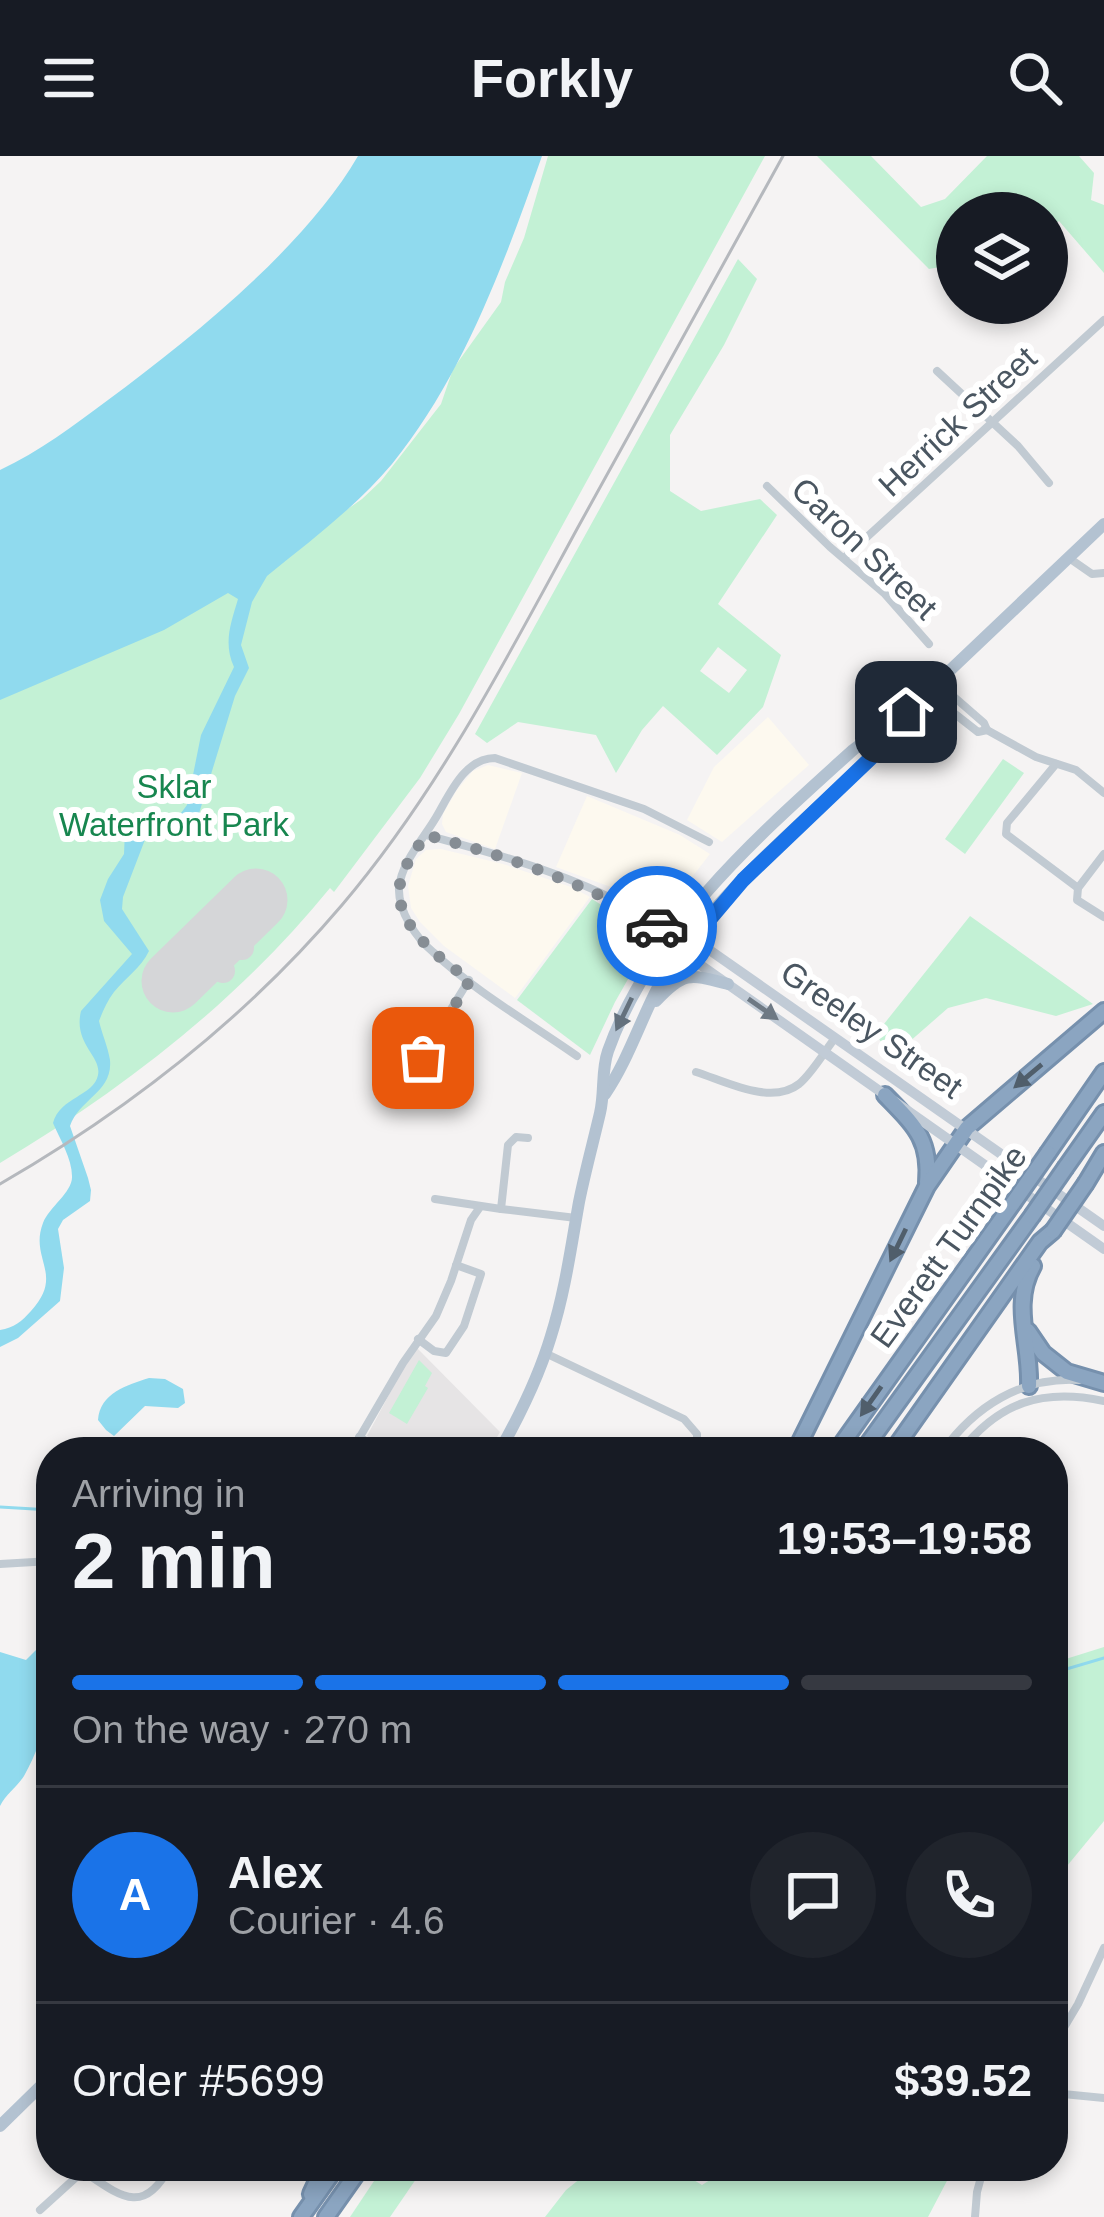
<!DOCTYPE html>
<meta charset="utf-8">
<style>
:root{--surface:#171b24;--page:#20242c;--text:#f1f3f6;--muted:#9ea1a6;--line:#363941;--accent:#1a73e8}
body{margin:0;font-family:Helvetica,sans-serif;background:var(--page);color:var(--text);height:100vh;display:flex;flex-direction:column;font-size:45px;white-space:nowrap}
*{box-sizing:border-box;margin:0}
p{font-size:39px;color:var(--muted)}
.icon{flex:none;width:66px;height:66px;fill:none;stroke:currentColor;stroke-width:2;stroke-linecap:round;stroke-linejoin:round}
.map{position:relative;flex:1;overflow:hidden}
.sheet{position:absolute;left:36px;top:1281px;width:1032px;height:744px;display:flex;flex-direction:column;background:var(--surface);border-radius:48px;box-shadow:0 6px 18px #0003}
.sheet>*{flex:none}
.buttons{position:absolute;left:936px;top:36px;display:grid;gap:24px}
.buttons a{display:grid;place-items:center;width:132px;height:132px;border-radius:50%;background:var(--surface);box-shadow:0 6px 18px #0003;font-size:60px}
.pin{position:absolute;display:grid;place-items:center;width:102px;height:102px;color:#fff;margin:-51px;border-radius:24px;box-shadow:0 6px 18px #0006}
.courier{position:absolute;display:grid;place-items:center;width:120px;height:120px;margin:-60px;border:9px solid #1a73e8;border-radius:50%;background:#fff;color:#222;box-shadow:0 3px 15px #0007}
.head em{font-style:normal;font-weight:700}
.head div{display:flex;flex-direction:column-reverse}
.head{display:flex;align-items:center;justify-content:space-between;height:204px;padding:0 36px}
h1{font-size:78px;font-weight:700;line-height:90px}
.bar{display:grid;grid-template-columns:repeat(4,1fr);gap:18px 12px;align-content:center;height:144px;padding:0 36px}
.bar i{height:15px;border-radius:9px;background:var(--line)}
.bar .active{background:var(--accent)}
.bar p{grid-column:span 4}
.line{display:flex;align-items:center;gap:30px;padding:0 36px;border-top:3px solid var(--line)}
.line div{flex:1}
.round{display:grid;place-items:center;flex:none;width:126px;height:126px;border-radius:63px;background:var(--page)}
header{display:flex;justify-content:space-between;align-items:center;height:156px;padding:0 36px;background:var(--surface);font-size:54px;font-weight:700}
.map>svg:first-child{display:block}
</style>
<header><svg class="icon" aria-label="menu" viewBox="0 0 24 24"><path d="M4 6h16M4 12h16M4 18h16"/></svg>Forkly<svg class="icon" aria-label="search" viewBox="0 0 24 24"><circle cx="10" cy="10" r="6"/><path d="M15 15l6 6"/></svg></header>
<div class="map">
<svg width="1104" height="2061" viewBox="0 0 1104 2061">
<rect width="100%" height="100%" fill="#f5f3f3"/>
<!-- commercial -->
<g fill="#fdf9ef">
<polygon points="768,561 809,609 722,686 687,664 714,611"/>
<polygon points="488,609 522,617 495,693 446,676 442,668 443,658 457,634 473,615"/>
<polygon points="587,640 680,679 710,698 661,761 619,734 556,711"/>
<polygon points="441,693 503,708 571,731 590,741 515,842 444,790 420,766 411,752 408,730 416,703 426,694"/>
</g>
<!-- education -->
<polygon fill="#e6e4e5" points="415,1190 500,1276 488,1296 391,1296 367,1280"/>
<!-- green -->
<g fill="#c3f1d5" fill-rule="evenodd">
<path d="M548,0h217l-306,558 -39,64 -86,114 -4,-4c-93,114 -205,200 -330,275v-470l229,-101 133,-93 19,-18 60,-77 12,-35 48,-67 4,-20 19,-44z"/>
<polygon points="817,0 871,0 921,51 945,43 987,0 1079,0 1094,17 1091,44 1104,49 1104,117 1059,65 1047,73 1047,57 957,57 957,108 929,113"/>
<path d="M738,103l19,20 -33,66 -54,90v56l31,20 59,-12 17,16 -59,89 63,51 -18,52 -46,48 -54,-49 -21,24 -26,43 -20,-38 -78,-13 -31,21 -12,-9zM718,491l29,23 -18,23 -29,-22z"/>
<polygon points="1003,603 1024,617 965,698 945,683"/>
<polygon points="592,743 652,781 615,846 590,899 517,844"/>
<polygon points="970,760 1093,848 1056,860 986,842 948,852 908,887 884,891 876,878"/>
<polygon points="419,1204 432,1217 425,1230 428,1232 407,1268 389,1257"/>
<polygon points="1104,1491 1104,1665 1053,1727 1053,1507"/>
<polygon points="384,2010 425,2010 390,2061 350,2061"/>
<polygon points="596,2010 671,2010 702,2029 732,2010 903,2010 949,2021 928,2061 545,2061 566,2034"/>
</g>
<!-- water -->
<g fill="#90daee">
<path d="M358,0h184c-38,107 -78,219 -150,308 -36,43 -82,77 -125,112l-15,26 -11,43 8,23 -14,28 -38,124c-19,15 -33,7 -51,17l-23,60 -1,12 27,42c-8,17 -23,26 -35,41 -7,9 -11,19 -15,29 3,13 9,26 11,39 3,32 -31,39 -40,66l18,52 3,12 -1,11 -27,19 -5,9 6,39 -4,33 -42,37 -18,9v-17c14,-2 22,-9 31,-19 34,-37 -2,-52 12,-88 6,-16 30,-31 29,-47 0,-17 -12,-37 -19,-53 7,-26 41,-27 45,-48 4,-19 -25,-31 -17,-64l51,-57 -28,-33 -4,-21 8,-21 16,-25 1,-24 9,-10 47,-7 6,-8 14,-70 33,-68c-11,-24 -3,-44 4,-68l-10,-6 -64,37 -164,70v-230c39,-18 74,-45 108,-70 85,-63 197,-153 250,-244z"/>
<path d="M149,1222l16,1 18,10 2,14 -7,5 -33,-2 -31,30 -8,-6 -8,-10c2,-27 29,-35 51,-42z"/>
<path d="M45,1485l6,3c0,50 -2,88 -27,132 -7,11 -18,18 -24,30v-154l26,8z"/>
</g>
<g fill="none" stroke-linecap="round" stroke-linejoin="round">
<!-- stream -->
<g stroke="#90daee" stroke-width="3">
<polyline points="0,1351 51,1354"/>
<polyline points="1053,1517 1104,1502"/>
</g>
<!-- taxiway -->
<g stroke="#d5d6d8" stroke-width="24">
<polyline points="225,775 242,792"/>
<polyline points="204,795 223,815"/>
</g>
<!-- runway -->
<polyline stroke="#d5d6d8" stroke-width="63" points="173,825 256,744"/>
<!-- motorway casing -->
<g stroke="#7690ad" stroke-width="20">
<g id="motorway">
<path d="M885,939c29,30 46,44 42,88"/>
<polyline points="1048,997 1104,916"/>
<polyline points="1066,1011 1104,957"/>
<polyline points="1086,1027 1104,997"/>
<polyline points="1028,1175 1043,1197 1067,1216 1104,1227"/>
<path d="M1029,1230c2,-41 -18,-82 4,-120"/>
<polyline points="795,1296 927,1030 967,972 1104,855"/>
<polyline points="836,1296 1013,1047"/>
<polyline points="862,1296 1032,1060"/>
<polyline points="892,1296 1040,1086 1053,1075"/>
<polyline points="311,2038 324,2010"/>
<polyline points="301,2061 337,2010"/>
<polyline points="326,2061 362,2010"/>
</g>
</g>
<!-- minor -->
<g stroke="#c1cad2" stroke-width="8">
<polyline points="937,215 1018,290 1049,327"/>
<polyline points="767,330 830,391 885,438 929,488"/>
<polyline points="844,402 1104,164"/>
<polyline points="1069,402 1092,418 1104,417"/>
<polyline points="938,527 984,567 987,574 1036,601 1076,614 1104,637"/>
<polyline points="927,536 978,576 987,574"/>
<polyline points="1056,608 1007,667 1006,678 1078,732"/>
<path d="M426,679c59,16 126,34 181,61 19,10 38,23 57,34l11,-2"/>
<polyline points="1104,698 1078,732 1077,744 1104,761"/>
<path d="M577,900c-47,-33 -101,-64 -144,-104 -17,-14 -35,-41 -34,-64 2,-26 27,-52 39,-74 13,-23 28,-56 57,-56l149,51 65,33"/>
<polyline points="422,914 427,892 469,824"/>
<path d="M696,916c29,9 75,34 103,12 14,-12 25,-32 36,-46"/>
<polyline points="528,982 516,981 508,989 501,1053 576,1062"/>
<polyline points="435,1043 501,1053"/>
<polyline points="418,1183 434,1195 446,1197 464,1170 481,1118 456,1109"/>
<polyline points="545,1197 684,1263 697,1278 697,1291 693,1296"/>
<polyline points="359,1281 384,1296"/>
<polyline points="351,1296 403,1207 436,1160 451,1125 471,1064 480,1051"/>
<path d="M942,1296c33,-46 79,-75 137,-72"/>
<path d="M960,1296c39,-50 82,-64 144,-51"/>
<polyline points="0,1408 51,1405"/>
<polyline points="1053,1890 1078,1848 1104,1792"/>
<polyline points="1053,1937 1104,1942"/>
<polyline points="51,1972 51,1988"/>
<path d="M40,2054l43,-39c37,25 61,46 87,-5"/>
<polyline points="975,2061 977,2036 984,2010"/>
</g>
<!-- secondary -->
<g stroke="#c1cbd6" stroke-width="10">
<polyline points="678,772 1104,1070"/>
<polyline points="675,791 1104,1093"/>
</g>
<!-- primary -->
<g stroke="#b3c2d1" stroke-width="12">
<path d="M656,845c28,-30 34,-27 72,-17"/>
<path d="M605,938c28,-41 40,-91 68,-132 54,-78 132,-142 201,-207l10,-22 220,-209"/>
<path d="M499,1296c21,-37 40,-76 52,-116 14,-44 20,-89 28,-134 6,-30 14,-59 21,-89 5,-21 1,-42 8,-62 44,-123 151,-216 245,-301l16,-12 15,-5"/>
<polyline points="0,1970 51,1920"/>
</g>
<!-- motorway -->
<use href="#motorway" stroke="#8ba5c1" stroke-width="14"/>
<!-- rail -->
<path stroke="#b5b8bd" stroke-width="3" d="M0,1028c128,-74 246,-166 342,-279 96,-113 165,-247 235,-376 68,-125 137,-249 206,-373"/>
<!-- motorway-bridge casing -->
<g stroke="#7690ad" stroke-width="20" stroke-linecap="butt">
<g id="motorway-bridge">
<polyline points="1013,1047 1048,997"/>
<polyline points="1032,1060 1066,1011"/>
<polyline points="1053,1075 1086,1027"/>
</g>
</g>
<!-- motorway-bridge -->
<use href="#motorway-bridge" stroke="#8ba5c1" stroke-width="14"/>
</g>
<!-- one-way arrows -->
<defs><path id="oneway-solid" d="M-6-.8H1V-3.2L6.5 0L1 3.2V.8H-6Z" transform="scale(3)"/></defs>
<use fill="#6e7984" href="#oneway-solid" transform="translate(763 853) rotate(35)"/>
<use fill="#64717d" href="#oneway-solid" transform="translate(624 858) rotate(116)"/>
<g fill="#505e6b">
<use href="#oneway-solid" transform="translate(1028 920) rotate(140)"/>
<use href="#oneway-solid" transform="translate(898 1089) rotate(116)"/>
<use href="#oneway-solid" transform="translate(871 1245) rotate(125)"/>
</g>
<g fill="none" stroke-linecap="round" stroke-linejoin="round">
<!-- done -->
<path stroke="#868d94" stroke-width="12" stroke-dasharray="0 21.6" d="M423,902l47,-78c-31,-22 -83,-59 -68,-104 5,-15 15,-28 24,-41 81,21 160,48 231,91"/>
<!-- route -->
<polyline stroke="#1a73e8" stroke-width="15" points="657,770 664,774 668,785 682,796 743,724 874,599 884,577 906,556"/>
</g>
<g text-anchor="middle" stroke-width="12" stroke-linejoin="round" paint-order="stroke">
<!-- street labels -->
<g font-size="33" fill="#4a5661" stroke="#fff">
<text transform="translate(957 265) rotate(-43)" y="12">Herrick Street</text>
<text transform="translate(865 392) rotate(44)" y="12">Caron Street</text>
<text transform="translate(872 873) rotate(35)" y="12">Greeley Street</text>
<text transform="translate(948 1090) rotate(-54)" y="12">Everett Turnpike</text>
</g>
<!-- park labels -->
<g font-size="33" fill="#17864f" stroke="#fff">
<text x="174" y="642">Sklar<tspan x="174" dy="38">Waterfront Park</tspan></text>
</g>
</g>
</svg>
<div class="buttons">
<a><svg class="icon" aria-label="layers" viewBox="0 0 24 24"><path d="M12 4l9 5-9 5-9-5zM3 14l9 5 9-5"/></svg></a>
</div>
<div class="pin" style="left:423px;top:902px;background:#ea580c"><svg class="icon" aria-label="bag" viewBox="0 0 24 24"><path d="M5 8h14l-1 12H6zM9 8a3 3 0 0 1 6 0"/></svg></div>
<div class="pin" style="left:906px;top:556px;background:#1f2937"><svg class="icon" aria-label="home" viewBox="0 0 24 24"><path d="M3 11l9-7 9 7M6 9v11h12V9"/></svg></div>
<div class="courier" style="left:657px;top:770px"><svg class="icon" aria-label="car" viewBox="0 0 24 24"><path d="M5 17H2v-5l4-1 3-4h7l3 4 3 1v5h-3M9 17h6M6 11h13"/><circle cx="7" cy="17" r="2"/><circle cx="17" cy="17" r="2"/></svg></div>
<section class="sheet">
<div class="head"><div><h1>2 min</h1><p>Arriving in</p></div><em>19:53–19:58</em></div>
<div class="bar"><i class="active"></i><i class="active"></i><i class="active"></i><i></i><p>On the way · 270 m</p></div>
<div class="line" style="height:216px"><b class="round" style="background:var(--accent);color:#fff">A</b><div><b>Alex</b><p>Courier · 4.6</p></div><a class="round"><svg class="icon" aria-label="chat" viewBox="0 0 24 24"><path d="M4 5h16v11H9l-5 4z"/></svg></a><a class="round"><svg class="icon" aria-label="phone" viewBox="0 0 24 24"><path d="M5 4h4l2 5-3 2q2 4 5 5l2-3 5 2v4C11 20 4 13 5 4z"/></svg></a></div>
<div class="line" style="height:156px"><div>Order #5699</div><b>$39.52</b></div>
</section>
</div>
